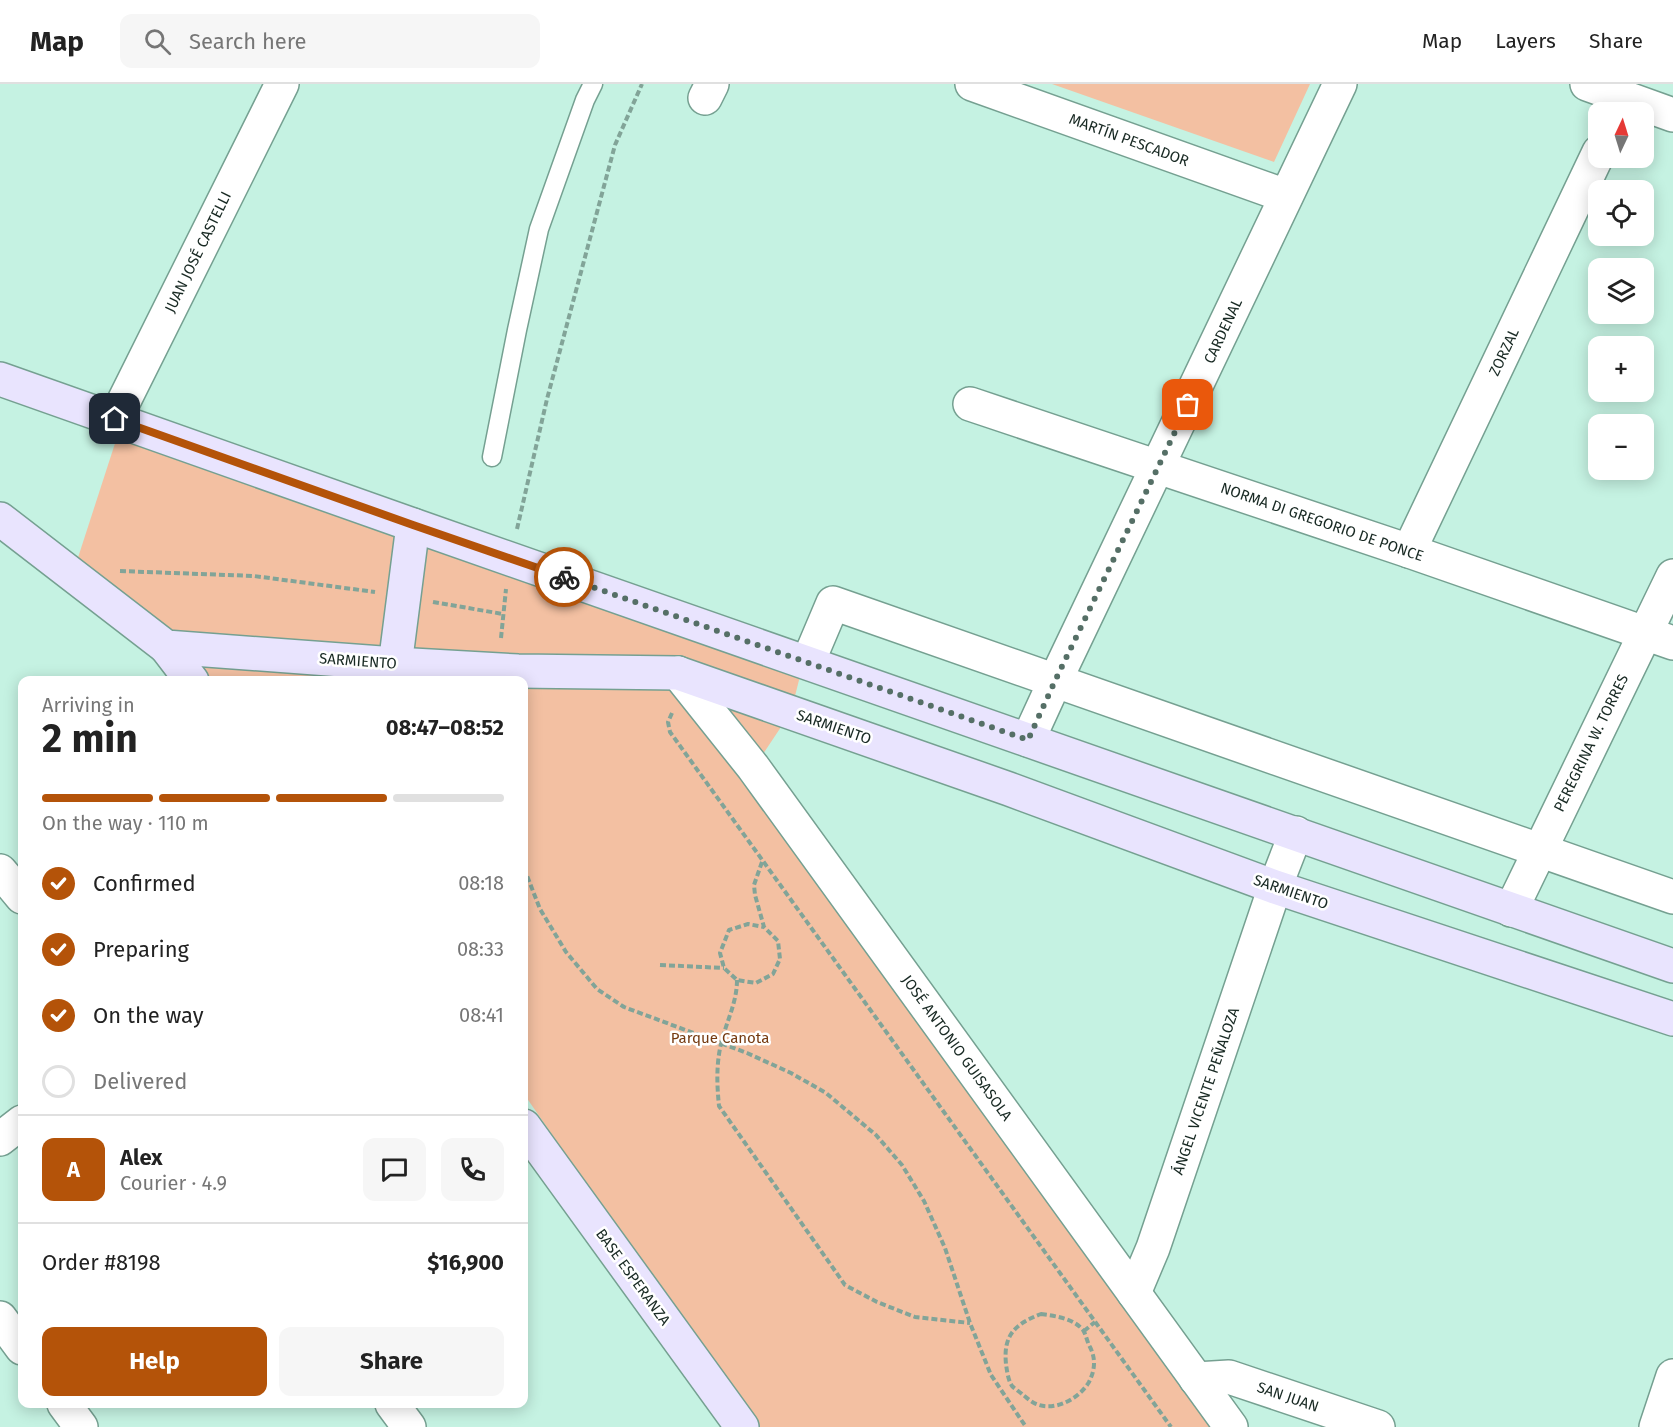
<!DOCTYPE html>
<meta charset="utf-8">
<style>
:root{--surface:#fff;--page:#f6f6f6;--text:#222;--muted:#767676;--line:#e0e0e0;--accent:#b45309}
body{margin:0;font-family:"Fira Sans",sans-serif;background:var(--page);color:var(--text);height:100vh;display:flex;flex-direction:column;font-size:22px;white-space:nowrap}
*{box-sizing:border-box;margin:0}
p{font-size:20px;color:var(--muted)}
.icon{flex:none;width:33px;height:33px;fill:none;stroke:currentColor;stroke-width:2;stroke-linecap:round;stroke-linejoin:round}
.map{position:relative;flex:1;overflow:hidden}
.side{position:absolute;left:18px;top:592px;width:510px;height:732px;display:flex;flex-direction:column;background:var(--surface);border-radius:12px;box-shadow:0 3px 15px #0003}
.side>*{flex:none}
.needle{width:39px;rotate:4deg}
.buttons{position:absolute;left:1588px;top:18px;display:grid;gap:12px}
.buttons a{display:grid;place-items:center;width:66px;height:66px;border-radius:12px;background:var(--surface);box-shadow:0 3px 15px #0003;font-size:30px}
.pin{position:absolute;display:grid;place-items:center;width:51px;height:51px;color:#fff;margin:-26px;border-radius:12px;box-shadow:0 3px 9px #0006}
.courier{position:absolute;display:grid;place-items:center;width:60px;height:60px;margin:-30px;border:4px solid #b45309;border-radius:50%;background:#fff;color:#222;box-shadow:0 2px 8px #0007}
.overview em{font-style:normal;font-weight:700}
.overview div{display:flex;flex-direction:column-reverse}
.overview{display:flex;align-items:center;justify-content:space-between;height:102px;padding:0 24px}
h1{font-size:39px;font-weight:700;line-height:45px}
.bar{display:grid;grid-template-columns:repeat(4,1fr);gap:9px 6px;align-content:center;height:72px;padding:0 24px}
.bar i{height:8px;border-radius:4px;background:var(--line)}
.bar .on{background:var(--accent)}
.bar p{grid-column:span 4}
.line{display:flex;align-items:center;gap:15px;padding:0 24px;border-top:2px solid var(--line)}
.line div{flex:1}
.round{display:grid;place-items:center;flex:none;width:63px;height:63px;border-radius:12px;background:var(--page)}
ol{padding:0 24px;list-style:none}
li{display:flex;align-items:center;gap:18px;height:66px}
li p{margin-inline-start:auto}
li .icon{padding:6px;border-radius:50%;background:var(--accent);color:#fff;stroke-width:4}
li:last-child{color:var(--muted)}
li i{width:33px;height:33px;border:3px solid var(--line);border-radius:50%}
.primary-button{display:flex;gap:12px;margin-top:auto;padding:12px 24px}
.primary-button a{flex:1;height:69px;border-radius:12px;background:var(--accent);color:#fff;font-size:24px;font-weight:700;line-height:69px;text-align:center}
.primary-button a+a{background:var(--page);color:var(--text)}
header{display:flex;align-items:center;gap:36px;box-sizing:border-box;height:84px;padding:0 30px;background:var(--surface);border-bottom:2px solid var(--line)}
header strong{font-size:28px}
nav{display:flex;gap:33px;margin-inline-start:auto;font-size:21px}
.search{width:420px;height:54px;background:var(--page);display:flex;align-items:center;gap:15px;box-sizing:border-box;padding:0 21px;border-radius:12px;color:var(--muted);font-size:22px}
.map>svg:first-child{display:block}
</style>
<header>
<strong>Map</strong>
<div class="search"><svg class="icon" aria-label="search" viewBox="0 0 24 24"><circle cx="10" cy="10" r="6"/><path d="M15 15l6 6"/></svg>Search here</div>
<nav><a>Map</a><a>Layers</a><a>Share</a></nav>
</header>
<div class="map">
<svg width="1673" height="1343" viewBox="0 0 1673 1343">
<rect width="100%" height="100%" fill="#c5f2e2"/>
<!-- green -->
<g fill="#f3c0a2">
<polygon points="1052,0 1310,0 1274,78"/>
<polygon points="120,344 406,444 389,578 167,559 74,486"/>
<polygon points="418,452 803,580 791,628 763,670 1214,1343 753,1343 524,1010 524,597 675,585 404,576"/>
<polygon points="170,565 388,584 386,597 194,597"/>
</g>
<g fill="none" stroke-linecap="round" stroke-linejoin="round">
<!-- lane casing -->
<g stroke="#75a091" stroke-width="21">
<polyline id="lane" points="492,373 517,246 539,145 585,16 593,0"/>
</g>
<!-- street casing -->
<g stroke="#75a091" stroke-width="36">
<g id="street">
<polyline points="972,0 1286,112"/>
<polyline points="1587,0 1673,31"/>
<polyline points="705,14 712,0"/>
<polyline points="970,320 1409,467 1673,559"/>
<polyline points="115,335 282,0"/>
<polyline points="1409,467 1599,68"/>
<polyline points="808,578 833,519 1673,813"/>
<polyline points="678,589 753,683 1231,1343"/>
<polyline points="1028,656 1055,597 1340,0"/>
<polyline points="0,787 22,813"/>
<polyline points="1511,826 1673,492"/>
<polyline points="0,1055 22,1038"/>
<polyline points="1134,1209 1153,1164 1275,803 1296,749"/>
<polyline points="0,1234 22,1264"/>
<polyline points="1196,1295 1229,1293 1378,1343"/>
<polyline points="64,1320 81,1343"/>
<polyline points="392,1320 409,1343"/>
<polyline points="1656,1343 1673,1292"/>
</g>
</g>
<!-- secondary casing -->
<g stroke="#75a091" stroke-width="36">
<g id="secondary">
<polyline points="0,295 413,441 1673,882"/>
<polyline points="0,435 166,563 395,580 518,587 678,589 1009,705 1275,803 1673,935"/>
<polyline points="166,563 192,597"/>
<polyline points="393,597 413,441"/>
<polyline points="524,1042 742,1343"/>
</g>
</g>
<!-- path -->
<g stroke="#82a498" stroke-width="4" stroke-dasharray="6 3" stroke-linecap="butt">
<polyline points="517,445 547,315 615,61 642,0"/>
<polyline points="120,487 254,492 375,508"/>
<polyline points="433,518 503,530"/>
<polyline points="501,554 506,505"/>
<polyline points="672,629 668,638 670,648 1171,1343"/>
<polyline points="762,778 754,801 755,811 764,843 778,857 780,875 773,890 756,899 737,896 724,884 720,869 729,846 748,840 764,843"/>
<polyline points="524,784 540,825 566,868 597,905 624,923 747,969 791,989 826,1009 876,1051 902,1081 924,1117 945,1164 970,1239 991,1291 1026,1343"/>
<polyline points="660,881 724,884"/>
<path d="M737,896c0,23 -11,42 -16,64 -5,21 -4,42 -2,62l126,179 32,17 38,15 55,6"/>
<path d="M1041,1230c14,2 32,4 42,16 3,4 4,12 7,17 6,12 5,23 -1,35 -10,17 -36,31 -55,21 -4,-2 -8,-6 -11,-8 -3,-3 -8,-6 -11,-9 -4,-6 -5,-15 -6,-22 -3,-29 9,-40 35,-50z"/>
<polyline points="1084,1247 1095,1238"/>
</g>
<!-- lane -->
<use href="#lane" stroke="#fff" stroke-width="18"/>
<!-- street -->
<use href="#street" stroke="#fff" stroke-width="33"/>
<!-- secondary -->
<use href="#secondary" stroke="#e9e4fe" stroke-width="33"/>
</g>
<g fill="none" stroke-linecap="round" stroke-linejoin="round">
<!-- done -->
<polyline stroke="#556f66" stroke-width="6" stroke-dasharray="0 10.8" points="564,493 1028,656 1055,597 1188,321"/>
<!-- route -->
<polyline stroke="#b45309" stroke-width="8" points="115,335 413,441 564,493"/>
</g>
<g text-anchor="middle" stroke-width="5" stroke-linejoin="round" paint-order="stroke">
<!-- street labels -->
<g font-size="15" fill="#182923" stroke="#fff">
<text transform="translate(1129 56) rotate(20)" y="5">MARTÍN PESCADOR</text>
<text transform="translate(198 168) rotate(-64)" y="5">JUAN JOSÉ CASTELLI</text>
<text transform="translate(1223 247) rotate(-65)" y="5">CARDENAL</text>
<text transform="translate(1504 268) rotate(-65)" y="5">ZORZAL</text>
<text transform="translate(1322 438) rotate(19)" y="5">NORMA DI GREGORIO DE PONCE</text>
<text transform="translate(358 577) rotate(4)" y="5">SARMIENTO</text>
<text transform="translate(834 643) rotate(19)" y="5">SARMIENTO</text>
<text transform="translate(1591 659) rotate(-64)" y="5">PEREGRINA W. TORRES</text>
<text transform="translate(1291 808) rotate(19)" y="5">SARMIENTO</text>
<text transform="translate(957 964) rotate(54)" y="5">JOSÉ ANTONIO GUISASOLA</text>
<text transform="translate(1206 1007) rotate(-71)" y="5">ÁNGEL VICENTE PEÑALOZA</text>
<text transform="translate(633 1193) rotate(54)" y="5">BASE ESPERANZA</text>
<text transform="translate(1288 1313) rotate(19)" y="5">SAN JUAN</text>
</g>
<!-- park labels -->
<g font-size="15" fill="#753a10" stroke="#fff">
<text x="720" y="959">Parque Canota</text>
</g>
</g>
</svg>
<div class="buttons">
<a><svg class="needle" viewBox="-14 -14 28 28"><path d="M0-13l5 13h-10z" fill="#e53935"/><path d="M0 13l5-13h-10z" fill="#767676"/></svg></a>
<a><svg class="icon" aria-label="locate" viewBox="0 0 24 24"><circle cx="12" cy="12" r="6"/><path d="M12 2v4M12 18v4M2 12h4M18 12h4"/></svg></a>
<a><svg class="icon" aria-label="layers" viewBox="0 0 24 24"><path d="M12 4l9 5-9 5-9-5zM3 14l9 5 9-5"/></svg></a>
<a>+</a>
<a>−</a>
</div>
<div class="pin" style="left:1188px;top:321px;background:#ea580c"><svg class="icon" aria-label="bag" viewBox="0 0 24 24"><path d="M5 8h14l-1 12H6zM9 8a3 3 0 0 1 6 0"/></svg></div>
<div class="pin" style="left:115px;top:335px;background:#1f2937"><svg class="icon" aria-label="home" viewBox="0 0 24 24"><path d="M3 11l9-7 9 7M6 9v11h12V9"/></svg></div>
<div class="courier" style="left:564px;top:493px"><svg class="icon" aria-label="bike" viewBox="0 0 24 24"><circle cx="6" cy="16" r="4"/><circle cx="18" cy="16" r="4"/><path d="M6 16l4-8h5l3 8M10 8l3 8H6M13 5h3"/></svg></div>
<section class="side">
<div class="overview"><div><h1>2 min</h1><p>Arriving in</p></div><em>08:47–08:52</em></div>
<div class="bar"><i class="on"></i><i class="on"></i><i class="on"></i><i></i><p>On the way · 110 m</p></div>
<ol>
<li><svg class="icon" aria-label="check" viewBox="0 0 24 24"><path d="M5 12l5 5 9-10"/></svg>Confirmed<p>08:18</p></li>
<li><svg class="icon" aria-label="check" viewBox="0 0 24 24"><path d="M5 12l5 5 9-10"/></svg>Preparing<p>08:33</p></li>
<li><svg class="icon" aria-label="check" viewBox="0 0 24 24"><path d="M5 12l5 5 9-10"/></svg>On the way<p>08:41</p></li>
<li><i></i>Delivered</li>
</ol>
<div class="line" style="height:108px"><b class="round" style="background:var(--accent);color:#fff">A</b><div><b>Alex</b><p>Courier · 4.9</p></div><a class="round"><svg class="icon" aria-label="chat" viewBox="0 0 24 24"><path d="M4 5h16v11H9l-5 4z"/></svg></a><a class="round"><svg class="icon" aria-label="phone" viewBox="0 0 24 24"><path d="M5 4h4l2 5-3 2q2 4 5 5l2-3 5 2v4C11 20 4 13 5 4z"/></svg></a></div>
<div class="line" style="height:78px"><div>Order #8198</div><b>$16,900</b></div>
<div class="primary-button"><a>Help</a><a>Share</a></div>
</section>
</div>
